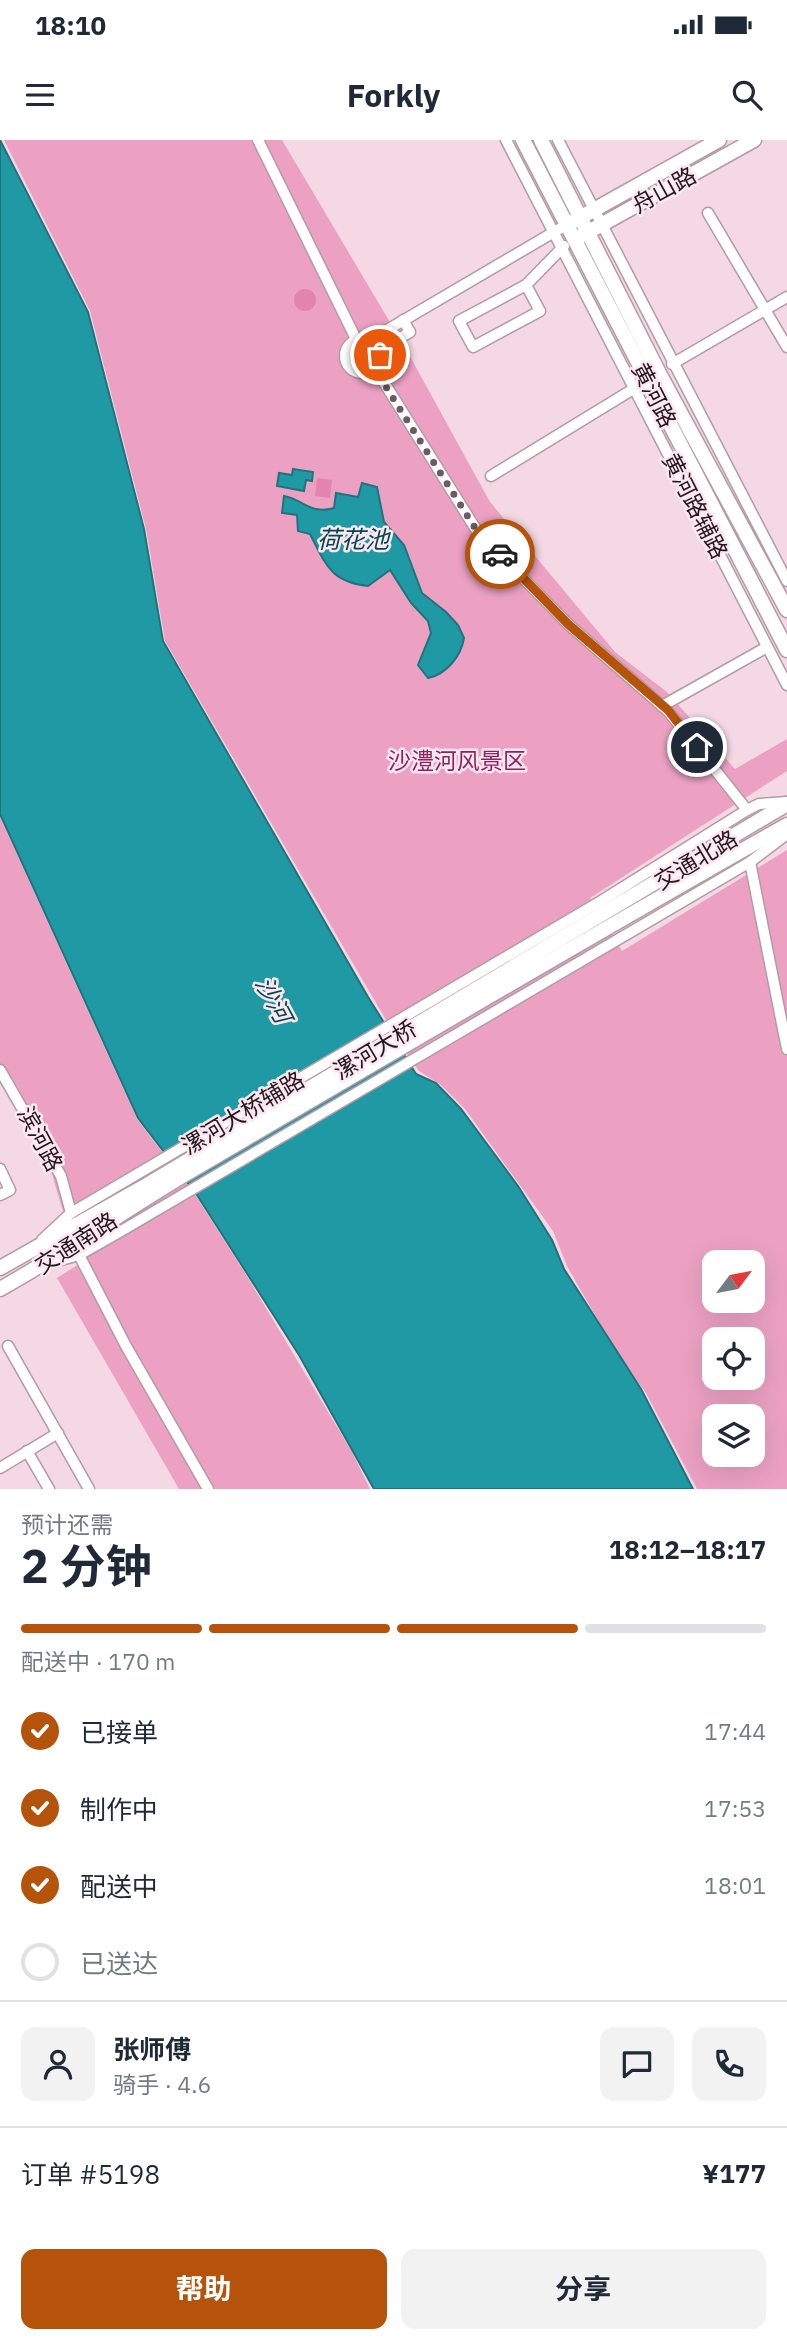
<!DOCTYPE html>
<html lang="zh">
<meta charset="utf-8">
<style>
:root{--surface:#fff;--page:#f2f2f3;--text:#1f2937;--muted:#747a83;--line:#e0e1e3;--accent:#b45309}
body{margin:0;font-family:"IBM Plex Sans","Noto Sans SC",sans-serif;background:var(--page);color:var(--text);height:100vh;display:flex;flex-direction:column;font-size:26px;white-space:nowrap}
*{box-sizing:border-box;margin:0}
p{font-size:23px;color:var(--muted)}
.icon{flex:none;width:38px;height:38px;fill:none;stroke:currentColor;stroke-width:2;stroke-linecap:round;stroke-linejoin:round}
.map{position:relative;height:1349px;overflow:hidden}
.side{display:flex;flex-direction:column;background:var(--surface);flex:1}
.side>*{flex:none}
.needle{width:46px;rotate:58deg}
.buttons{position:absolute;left:702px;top:1110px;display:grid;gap:14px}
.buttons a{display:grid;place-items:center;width:63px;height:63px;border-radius:14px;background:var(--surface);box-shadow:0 7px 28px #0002;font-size:35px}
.pin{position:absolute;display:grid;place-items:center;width:60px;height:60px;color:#fff;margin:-30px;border:4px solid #fff;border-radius:50%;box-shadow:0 2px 7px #0007}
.courier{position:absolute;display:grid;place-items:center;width:70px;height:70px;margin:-35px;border:5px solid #b45309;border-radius:50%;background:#fff;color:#222;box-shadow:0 2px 9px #0007}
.headline em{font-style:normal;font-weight:700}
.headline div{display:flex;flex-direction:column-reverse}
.headline{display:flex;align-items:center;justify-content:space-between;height:119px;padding:0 21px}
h1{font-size:46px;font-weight:700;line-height:52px}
.bar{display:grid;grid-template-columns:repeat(4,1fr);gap:10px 7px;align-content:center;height:84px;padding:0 21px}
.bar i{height:9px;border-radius:5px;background:var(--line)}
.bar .on{background:var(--accent)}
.bar p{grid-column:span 4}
.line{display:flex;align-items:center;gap:18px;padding:0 21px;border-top:2px solid var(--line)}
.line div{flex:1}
.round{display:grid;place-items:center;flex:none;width:74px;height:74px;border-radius:14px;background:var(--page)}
ol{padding:0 21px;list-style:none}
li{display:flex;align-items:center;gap:21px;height:77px}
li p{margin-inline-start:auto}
li .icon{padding:7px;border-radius:50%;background:var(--accent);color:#fff;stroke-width:4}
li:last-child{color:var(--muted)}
li i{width:38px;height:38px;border:4px solid var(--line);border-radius:50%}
.action{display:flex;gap:14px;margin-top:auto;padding:14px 21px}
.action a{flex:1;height:80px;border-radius:14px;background:var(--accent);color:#fff;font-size:28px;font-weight:700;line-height:80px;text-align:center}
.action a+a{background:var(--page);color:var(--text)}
.status{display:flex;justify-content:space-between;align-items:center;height:49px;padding:0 35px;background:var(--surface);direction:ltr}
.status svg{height:19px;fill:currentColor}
header{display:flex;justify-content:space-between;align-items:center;height:91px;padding:0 21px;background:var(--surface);font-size:32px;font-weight:700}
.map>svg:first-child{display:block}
</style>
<div class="status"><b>18:10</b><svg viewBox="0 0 49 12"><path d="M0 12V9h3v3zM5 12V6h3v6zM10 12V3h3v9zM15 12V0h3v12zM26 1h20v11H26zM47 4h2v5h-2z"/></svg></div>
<header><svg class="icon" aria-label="menu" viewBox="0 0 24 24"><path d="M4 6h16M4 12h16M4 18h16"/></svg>Forkly<svg class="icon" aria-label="search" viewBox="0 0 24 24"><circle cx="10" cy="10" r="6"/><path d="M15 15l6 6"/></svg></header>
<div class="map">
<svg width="787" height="1349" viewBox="0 0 787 1349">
<rect width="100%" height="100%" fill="#f4d8e4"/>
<!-- green -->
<g fill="#eca1c3" fill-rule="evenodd">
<path d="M4,0h278l125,211 83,151 125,150 52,40 68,77 52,-30v32l-197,127 32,53 165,-101v639h-90l-51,-96 -27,-36 -52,-91 -14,-35 -88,-122 -24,-24 -22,-14 -19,-27 -235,-403 -19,-112 -56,-218zM714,1122h38v38h-38zM714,1199h38v38h-38zM714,1276h38v38h-38z"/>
<polygon points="0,677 137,979 196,1056 245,1133 352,1312 370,1349 179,1349 57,1138 87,1119 62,1068 49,1024 0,943"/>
</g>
<!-- water -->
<g fill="#1f9aa5" stroke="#20737c" stroke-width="2">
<polygon points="0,0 88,172 144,389 163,501 368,857 416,934 436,943 461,969 518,1046 552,1100 564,1129 641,1249 693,1349 374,1349 299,1215 197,1055 138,978 0,674"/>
<polygon points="293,329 313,332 312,341 306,340 304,351 277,346 279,333 292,335"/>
<path d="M362,343l15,4 7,35 20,23 18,48 24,19 12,13 6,13c-3,18 -17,36 -36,40l-10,-13 13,-32 -3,-12 -17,-18 -21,-33 -22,16c-37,-4 -42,-21 -58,-52l-12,-3 -1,-16 -15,-2 2,-17c20,4 27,19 50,12l2,-15 22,4z"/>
</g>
<!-- building -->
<g fill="#e184b0">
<circle cx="305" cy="160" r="11"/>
<polygon points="317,338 332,340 330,358 315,356"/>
</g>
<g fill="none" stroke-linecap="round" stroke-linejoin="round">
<!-- street casing -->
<g stroke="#b49aa5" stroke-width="13">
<g id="street">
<polyline points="258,0 356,199"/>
<polyline points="506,0 787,545"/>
<polyline points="558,0 787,441"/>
<polyline points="708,73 787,207"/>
<polyline points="526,145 540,171 473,207 459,181 526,145 564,106"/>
<circle cx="362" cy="216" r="17"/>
<polyline points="370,200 566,85"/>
<polyline points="379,211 410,192 403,180"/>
<polyline points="672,224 787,157"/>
<polyline points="375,228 477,391 568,484 668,571 747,670"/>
<polyline points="491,336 635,248"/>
<polyline points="662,566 767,507"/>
<polyline points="750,722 787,909"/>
<polyline points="0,930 61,1036 71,1073"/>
<polyline points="0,1029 10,1050 0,1055"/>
<polyline points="42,1100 71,1073 601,761 747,670 759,664 787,662"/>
<polyline points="79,1115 126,1206 208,1349"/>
<polyline points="50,1123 79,1115 116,1094 750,722 787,694"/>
<polyline points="8,1206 89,1349"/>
<polyline points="27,1311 49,1349"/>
<polyline points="0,1328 58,1293"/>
</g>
</g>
<!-- secondary casing -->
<g stroke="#b49aa5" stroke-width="17">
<g id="secondary">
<polyline points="523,0 787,510"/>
<polyline points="541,0 659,233 787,470"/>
<polyline points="574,81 719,0"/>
<polyline points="581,96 754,0"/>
<polyline points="0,1128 145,1046 787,664"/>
<path d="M0,1149c63,-35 122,-77 184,-114 201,-118 401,-236 603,-350"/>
</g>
</g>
<!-- street -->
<use href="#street" stroke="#fff" stroke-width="10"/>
<!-- secondary -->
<use href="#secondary" stroke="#fff" stroke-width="14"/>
</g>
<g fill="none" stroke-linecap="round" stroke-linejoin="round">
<!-- done -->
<polyline stroke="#6c5b63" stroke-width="7" stroke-dasharray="0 12.6" points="380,215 374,228 477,391 500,414"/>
<!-- route -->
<polyline stroke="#b45309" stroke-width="9" points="500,414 568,484 668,570 697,607"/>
</g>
<g text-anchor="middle" stroke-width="5" stroke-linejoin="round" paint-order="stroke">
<!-- street labels -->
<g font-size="23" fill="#22181d" stroke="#fde7f0">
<text transform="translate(664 50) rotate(-29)" y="8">舟山路</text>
<text transform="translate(654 255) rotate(63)" y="8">黄河路</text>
<text transform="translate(695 366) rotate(63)" y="8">黄河路辅路</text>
<text transform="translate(696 720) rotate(-31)" y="8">交通北路</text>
<text transform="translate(375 910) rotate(-31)" y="8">漯河大桥</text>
<text transform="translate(243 973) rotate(-31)" y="8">漯河大桥辅路</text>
<text transform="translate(40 999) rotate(62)" y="8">滨河路</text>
<text transform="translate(76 1103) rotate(-33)" y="8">交通南路</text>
</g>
<!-- park labels -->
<g font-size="23" fill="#8f215f" stroke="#fde7f0">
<text x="457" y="629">沙澧河风景区</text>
</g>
<!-- water labels -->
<g font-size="24" font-style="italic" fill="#02494f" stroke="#fde7f0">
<text x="353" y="408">荷花池</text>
<text transform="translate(273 860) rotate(62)" y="8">沙河</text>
</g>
</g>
</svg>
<div class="buttons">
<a><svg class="needle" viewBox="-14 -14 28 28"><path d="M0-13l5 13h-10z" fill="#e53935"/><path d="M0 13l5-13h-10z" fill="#747a83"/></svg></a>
<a><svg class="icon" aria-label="locate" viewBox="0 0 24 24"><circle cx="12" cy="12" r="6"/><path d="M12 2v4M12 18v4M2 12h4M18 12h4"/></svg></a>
<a><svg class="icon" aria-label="layers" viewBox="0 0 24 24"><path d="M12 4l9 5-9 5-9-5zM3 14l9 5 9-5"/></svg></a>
</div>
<div class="pin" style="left:380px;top:215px;background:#ea580c"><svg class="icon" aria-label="bag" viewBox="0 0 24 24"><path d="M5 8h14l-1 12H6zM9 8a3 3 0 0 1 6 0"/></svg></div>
<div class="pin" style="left:697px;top:607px;background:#1f2937"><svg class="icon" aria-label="home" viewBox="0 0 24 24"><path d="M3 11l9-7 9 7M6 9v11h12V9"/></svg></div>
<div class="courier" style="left:500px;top:414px"><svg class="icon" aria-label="car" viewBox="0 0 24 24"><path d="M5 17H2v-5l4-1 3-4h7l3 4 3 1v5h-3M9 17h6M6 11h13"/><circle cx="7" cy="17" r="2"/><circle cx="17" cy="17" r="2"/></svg></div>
</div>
<section class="side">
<div class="headline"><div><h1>2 分钟</h1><p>预计还需</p></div><em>18:12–18:17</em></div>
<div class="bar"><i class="on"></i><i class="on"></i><i class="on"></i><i></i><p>配送中 · 170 m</p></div>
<ol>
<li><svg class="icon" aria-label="check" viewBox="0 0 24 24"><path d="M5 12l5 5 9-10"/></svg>已接单<p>17:44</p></li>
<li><svg class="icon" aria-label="check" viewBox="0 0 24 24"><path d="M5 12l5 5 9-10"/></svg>制作中<p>17:53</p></li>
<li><svg class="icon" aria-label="check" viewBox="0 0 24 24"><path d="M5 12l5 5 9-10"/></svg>配送中<p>18:01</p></li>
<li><i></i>已送达</li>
</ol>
<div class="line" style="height:126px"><a class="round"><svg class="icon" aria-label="person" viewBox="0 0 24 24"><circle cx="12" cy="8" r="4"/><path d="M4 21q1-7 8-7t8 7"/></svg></a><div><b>张师傅</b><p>骑手 · 4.6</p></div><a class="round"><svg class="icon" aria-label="chat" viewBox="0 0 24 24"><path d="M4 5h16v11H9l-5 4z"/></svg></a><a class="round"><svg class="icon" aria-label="phone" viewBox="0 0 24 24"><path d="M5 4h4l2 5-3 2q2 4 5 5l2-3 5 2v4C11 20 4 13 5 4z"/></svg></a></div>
<div class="line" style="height:91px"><div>订单 #5198</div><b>¥177</b></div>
<div class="action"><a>帮助</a><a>分享</a></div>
</section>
